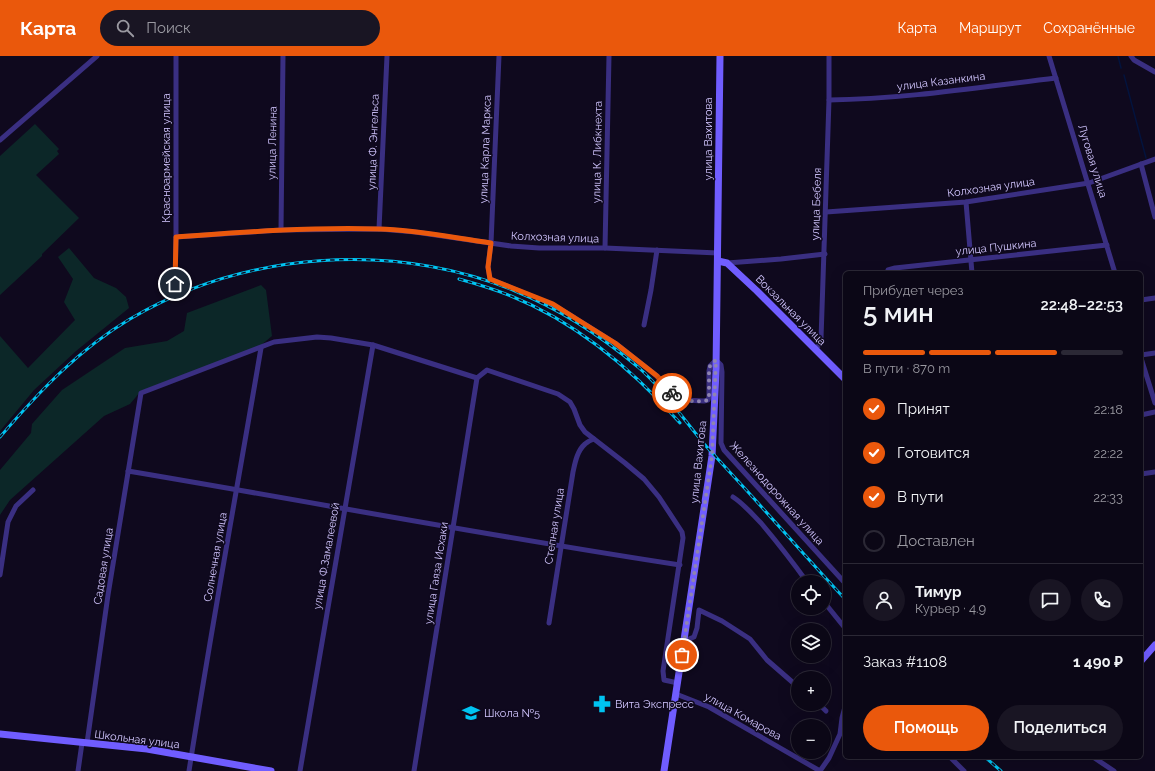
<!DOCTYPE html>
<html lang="ru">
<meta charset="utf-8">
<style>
:root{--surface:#0b0716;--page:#191523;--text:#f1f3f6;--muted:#9a99a1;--line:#2b2835;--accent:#ea580c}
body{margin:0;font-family:Raleway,sans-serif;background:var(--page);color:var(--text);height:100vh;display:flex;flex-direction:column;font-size:15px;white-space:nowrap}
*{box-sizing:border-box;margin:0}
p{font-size:13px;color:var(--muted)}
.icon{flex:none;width:22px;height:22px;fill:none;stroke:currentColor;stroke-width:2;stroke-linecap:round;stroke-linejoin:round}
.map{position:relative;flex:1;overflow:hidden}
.drawer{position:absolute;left:843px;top:215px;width:300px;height:488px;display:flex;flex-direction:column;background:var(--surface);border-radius:6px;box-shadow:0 4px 16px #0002,0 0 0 1px var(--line)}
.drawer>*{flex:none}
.controls{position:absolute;left:791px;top:519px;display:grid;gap:8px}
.controls a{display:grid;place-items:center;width:40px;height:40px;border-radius:50%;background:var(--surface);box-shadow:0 4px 16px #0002,0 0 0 1px var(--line);font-size:20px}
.pin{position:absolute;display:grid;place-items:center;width:34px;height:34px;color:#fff;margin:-17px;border:2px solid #fff;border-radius:50%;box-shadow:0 1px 4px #0007}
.courier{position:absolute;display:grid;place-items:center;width:40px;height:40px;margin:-20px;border:3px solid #ea580c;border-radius:50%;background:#fff;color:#222;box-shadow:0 1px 5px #0007}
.headline em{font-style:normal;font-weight:600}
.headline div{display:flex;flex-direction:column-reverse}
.headline{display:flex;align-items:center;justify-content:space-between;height:68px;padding:0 20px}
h1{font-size:26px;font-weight:600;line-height:30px}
.bar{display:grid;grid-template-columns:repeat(4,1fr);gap:6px 4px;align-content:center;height:48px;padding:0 20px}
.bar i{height:5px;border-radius:3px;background:var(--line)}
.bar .selected{background:var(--accent)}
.bar p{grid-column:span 4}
.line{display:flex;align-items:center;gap:10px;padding:0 20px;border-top:1px solid var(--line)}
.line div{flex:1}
.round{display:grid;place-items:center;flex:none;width:42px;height:42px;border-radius:21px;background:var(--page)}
ol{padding:0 20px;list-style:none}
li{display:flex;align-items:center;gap:12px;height:44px}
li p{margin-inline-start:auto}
li .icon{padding:4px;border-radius:50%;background:var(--accent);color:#fff;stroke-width:4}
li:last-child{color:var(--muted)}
li i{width:22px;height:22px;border:2px solid var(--line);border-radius:50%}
.action{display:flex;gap:8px;margin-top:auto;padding:8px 20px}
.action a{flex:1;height:46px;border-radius:24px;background:var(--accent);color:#fff;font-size:16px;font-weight:600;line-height:46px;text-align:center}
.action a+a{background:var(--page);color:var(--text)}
header{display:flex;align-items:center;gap:24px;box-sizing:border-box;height:56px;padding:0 20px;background:var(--accent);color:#fff}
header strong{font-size:19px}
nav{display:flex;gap:22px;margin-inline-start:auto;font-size:14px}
.search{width:280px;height:36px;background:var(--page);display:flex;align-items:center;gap:10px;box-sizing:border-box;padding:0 14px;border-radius:22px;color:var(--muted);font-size:15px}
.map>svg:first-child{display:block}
</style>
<header>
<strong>Карта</strong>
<div class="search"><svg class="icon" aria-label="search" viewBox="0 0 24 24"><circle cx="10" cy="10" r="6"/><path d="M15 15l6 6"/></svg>Поиск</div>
<nav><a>Карта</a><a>Маршрут</a><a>Сохранённые</a></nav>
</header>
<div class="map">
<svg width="1155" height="715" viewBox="0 0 1155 715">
<rect width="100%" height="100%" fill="#0f091e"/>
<!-- green -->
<g fill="#0c2728">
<polygon points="35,68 59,93 57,95 59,98 36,119 79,162 42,198 42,200 0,239 0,100"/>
<polygon points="69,192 94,222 116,232 126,241 129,252 76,295 34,334 0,375 0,280 28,312 75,264 64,246 73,223 58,201"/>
<polygon points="261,229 266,234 272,280 260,290 141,335 130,348 104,360 10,444 0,459 0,414 31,377 32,368 62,334 125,292 167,285 184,275 187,257"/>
</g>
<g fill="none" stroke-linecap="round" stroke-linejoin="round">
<!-- stream -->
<g stroke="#03133d" stroke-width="1.5">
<polyline points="1118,0 1121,12"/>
<polyline points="1124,19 1146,102"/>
</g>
<!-- street -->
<g stroke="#3a2f82" stroke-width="5">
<polyline points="499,0 491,187 488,211 490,223 553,249 575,262 615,287 657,320 669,334 675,340 683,344 704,345 708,344 709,341 709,315 710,310 716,304 721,309 722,316 721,387 724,394 845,527"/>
<polyline points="1049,0 1115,217"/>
<polyline points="1131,0 1134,4 1155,16"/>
<path d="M829,44c76,-1 151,-13 227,-22"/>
<polyline points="0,84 97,0"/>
<polyline points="1141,108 1155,161"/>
<polyline points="966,146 972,217"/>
<polyline points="826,156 966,146 1089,127 1155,103"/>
<polyline points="379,173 387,0"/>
<polyline points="281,174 283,0"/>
<polyline points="176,181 281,174 379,173 415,176 511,190 539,192 605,192 718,197"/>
<polyline points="605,192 609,0"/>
<polyline points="727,207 781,203 825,198"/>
<polyline points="887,217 888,214 895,212 1107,189"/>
<polyline points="175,228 176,181 176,0"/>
<polyline points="1141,244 1155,242"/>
<polyline points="644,269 651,234 657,194"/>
<polyline points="815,294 819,289 821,283 829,44 829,0"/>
<polyline points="1141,299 1155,297"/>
<polyline points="1141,302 1155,347"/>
<polyline points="1141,359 1155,356"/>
<path d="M128,415c184,31 367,66 552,94"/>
<polyline points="1141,418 1155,416"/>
<path d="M733,441c11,7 19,17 28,26 16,19 31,38 46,59"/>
<polyline points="0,519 8,466 16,450 33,434"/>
<polyline points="824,546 845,572"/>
<path d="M549,567l24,-151c2,-9 4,-21 12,-28 2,-2 6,-4 9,-5"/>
<polyline points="684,585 694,581 697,572 699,554 722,565 750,583 767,604 798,631"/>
<polyline points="676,638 709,651 820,715"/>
<polyline points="819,648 826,655"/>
<polyline points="87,687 108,539 141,337 274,286 317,281 331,282 373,289 477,322 487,314 558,338 570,346 574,353 580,369 585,376 625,407 644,423 659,441 682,476 683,482 663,615 664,624 678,627"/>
<polyline points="950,701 964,715"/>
<polyline points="1093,701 1114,715"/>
<polyline points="78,715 82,687"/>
<path d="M189,715c22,-141 48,-282 72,-423"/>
<polyline points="300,715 373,289"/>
<polyline points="414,715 477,322"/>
<polyline points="820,715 829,702 840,678 842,662 845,651"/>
</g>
<!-- secondary -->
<g stroke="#705dff" stroke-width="7">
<polyline points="718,205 727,207 757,235 845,323"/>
<polyline points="1141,605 1155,589"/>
<polyline points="0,678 147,693 271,715"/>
<polyline points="664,715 712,400 716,315 720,0"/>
</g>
<!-- rail casing -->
<g stroke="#00c3f1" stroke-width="3">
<g id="rail">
<path d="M459,223c18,5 35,10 52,17 67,27 122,74 169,127"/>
<path d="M0,381c38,-44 79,-88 130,-118 115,-68 262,-78 385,-28 45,18 86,45 123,76 26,23 45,52 68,79 17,19 35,38 52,57 29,32 58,65 87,96"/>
<polyline points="985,701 1001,715"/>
</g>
</g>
<!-- rail -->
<use href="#rail" stroke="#0f091e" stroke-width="1.5" stroke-dasharray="4.5" stroke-linecap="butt"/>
</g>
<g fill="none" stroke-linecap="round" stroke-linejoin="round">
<!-- done -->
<path stroke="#8e84b0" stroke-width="4" stroke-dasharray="0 7.2" d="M672,337c8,8 25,10 36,7l1,-3v-26l1,-5 6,-6 -4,96 -30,199"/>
<!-- route -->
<path stroke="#ea580c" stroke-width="5" d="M175,228l1,-47c68,-5 135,-10 203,-8 38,1 75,9 112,14l-3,24 2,12 63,25 22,14 40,25 42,33 15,17"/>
</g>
<!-- icons -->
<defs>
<g id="pharmacy-bare" transform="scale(1.38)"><path d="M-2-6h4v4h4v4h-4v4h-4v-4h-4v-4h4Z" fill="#00c3f1" stroke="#0f091e" stroke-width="2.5" paint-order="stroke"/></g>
<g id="school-bare" transform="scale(1.38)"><path d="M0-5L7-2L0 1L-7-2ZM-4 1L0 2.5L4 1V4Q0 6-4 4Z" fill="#00c3f1" stroke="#0f091e" stroke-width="2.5" paint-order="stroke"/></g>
</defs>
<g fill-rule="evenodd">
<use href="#pharmacy-bare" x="602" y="648"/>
<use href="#school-bare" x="471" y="657"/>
</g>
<g text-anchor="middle" stroke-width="3" stroke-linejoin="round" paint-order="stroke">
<!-- street labels -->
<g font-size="11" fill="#d2c6ff" stroke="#0f091e">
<text transform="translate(941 25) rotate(-7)" y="4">улица Казанкина</text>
<text transform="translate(708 83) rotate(-90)" y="4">улица Вахитова</text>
<text transform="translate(373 86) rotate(-88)" y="4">улица Ф. Энгельса</text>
<text transform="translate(272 87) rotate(-89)" y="4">улица Ленина</text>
<text transform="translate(485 93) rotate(-88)" y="4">улица Карла Маркса</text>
<text transform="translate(597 96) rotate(-89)" y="4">улица К. Либкнехта</text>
<text transform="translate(166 102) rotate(-90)" y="4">Красноармейская улица</text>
<text transform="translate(1093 105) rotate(73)" y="4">Луговая улица</text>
<text transform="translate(991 131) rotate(-8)" y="4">Колхозная улица</text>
<text transform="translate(816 148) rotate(-88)" y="4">улица Бебеля</text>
<text transform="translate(555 181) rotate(2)" y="4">Колхозная улица</text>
<text transform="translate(996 191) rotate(-6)" y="4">улица Пушкина</text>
<text transform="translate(791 254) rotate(45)" y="4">Вокзальная улица</text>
<text transform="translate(698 406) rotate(-84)" y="4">улица Вахитова</text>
<text transform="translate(777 437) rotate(48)" y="4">Железнодорожная улица</text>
<text transform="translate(554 470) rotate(-81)" y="4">Степная улица</text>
<text transform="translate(326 500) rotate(-80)" y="4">улица Ф.Замалеевой</text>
<text transform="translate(215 501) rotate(-80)" y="4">Солнечная улица</text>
<text transform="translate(103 510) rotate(-81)" y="4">Садовая улица</text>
<text transform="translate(436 517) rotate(-81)" y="4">улица Гаяза Исхаки</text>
<text transform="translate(743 660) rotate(29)" y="4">улица Комарова</text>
<text transform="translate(137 683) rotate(7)" y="4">Школьная улица</text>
</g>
<!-- poi labels -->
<g font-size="11" fill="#d2c6ff" stroke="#0f091e" text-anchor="start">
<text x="615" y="652">Вита Экспресс</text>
<text x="484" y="661">Школа №5</text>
</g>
</g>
</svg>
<div class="controls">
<a><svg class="icon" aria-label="locate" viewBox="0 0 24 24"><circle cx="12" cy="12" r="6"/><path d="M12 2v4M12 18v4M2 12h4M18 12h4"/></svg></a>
<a><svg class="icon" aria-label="layers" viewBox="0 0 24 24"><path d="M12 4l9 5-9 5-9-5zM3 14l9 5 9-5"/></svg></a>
<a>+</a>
<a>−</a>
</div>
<div class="pin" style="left:682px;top:599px;background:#ea580c"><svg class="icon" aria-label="bag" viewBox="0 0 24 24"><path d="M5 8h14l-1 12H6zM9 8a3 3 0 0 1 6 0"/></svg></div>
<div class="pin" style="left:175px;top:228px;background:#1f2937"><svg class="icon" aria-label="home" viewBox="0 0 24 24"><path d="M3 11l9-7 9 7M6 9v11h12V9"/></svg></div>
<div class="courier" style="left:672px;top:337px"><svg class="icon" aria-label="bike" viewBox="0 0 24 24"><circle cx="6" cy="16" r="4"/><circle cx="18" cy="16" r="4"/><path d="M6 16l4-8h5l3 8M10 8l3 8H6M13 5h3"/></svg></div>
<section class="drawer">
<div class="headline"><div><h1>5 мин</h1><p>Прибудет через</p></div><em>22:48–22:53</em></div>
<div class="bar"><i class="selected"></i><i class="selected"></i><i class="selected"></i><i></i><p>В пути · 870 m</p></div>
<ol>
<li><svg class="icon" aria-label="check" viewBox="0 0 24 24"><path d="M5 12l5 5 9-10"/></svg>Принят<p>22:18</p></li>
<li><svg class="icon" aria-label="check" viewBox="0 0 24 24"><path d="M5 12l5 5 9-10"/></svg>Готовится<p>22:22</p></li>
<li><svg class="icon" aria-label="check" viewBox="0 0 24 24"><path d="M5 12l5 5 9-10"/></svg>В пути<p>22:33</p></li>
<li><i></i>Доставлен</li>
</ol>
<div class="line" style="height:72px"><a class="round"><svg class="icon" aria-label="person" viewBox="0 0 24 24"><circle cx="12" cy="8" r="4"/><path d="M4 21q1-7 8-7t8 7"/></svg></a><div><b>Тимур</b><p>Курьер · 4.9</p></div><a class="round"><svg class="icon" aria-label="chat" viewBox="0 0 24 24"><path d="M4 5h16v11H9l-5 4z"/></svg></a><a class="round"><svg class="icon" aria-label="phone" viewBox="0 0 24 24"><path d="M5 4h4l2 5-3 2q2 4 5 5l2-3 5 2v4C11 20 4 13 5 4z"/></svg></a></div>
<div class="line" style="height:52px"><div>Заказ #1108</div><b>1 490 ₽</b></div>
<div class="action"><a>Помощь</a><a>Поделиться</a></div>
</section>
</div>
